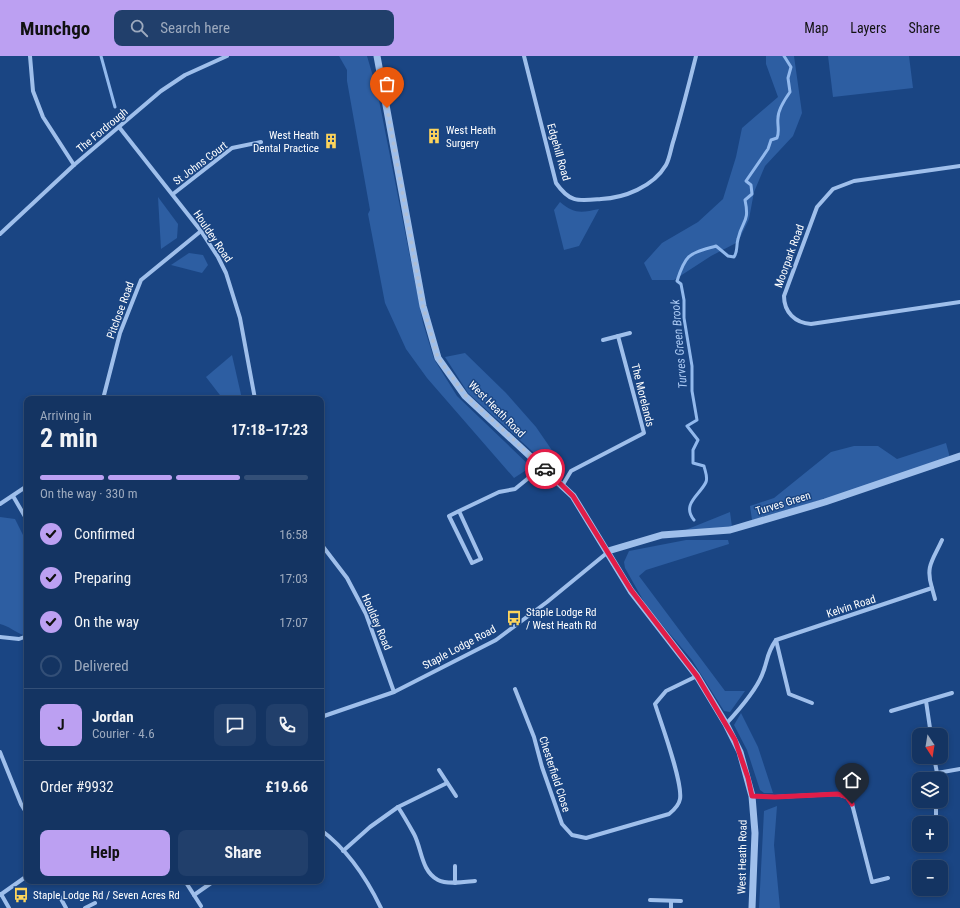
<!DOCTYPE html>
<meta charset="utf-8">
<style>
:root{--surface:#143462;--page:#213f6b;--text:#f1f3f6;--muted:#9daabe;--line:#334f77;--accent:#bca0f2}
body{margin:0;font-family:"Roboto Condensed",sans-serif;background:var(--page);color:var(--text);height:100vh;display:flex;flex-direction:column;font-size:15px;white-space:nowrap}
*{box-sizing:border-box;margin:0}
p{font-size:13px;color:var(--muted)}
.icon{flex:none;width:22px;height:22px;fill:none;stroke:currentColor;stroke-width:2;stroke-linecap:round;stroke-linejoin:round}
.map{position:relative;flex:1;overflow:hidden}
.side{position:absolute;left:24px;top:340px;width:300px;height:488px;display:flex;flex-direction:column;background:var(--surface);border-radius:8px;box-shadow:0 2px 6px #0003,0 0 0 1px var(--line)}
.side>*{flex:none}
.needle{width:26px;rotate:168deg}
.buttons{position:absolute;left:912px;top:672px;display:grid;gap:8px}
.buttons a{display:grid;place-items:center;width:36px;height:36px;border-radius:8px;background:var(--surface);box-shadow:0 2px 6px #0003,0 0 0 1px var(--line);font-size:20px}
.pin{position:absolute;display:grid;place-items:center;width:34px;height:34px;color:#fff;margin:-41px -17px;border-radius:50% 50% 50% 0;rotate:-45deg;box-shadow:0 0 4px #0007}
.pin .icon{rotate:45deg}
.courier{position:absolute;display:grid;place-items:center;width:40px;height:40px;margin:-20px;border:3px solid #e11d48;border-radius:50%;background:#fff;color:#222;box-shadow:0 1px 5px #0007}
.head em{font-style:normal;font-weight:700}
.head div{display:flex;flex-direction:column-reverse}
.head{display:flex;align-items:center;justify-content:space-between;height:68px;padding:0 16px}
h1{font-size:26px;font-weight:700;line-height:30px}
.bar{display:grid;grid-template-columns:repeat(4,1fr);gap:6px 4px;align-content:center;height:48px;padding:0 16px}
.bar i{height:5px;border-radius:3px;background:var(--line)}
.bar .current{background:var(--accent)}
.bar p{grid-column:span 4}
.line{display:flex;align-items:center;gap:10px;padding:0 16px;border-top:1px solid var(--line)}
.line div{flex:1}
.round{display:grid;place-items:center;flex:none;width:42px;height:42px;border-radius:8px;background:var(--page)}
ol{padding:0 16px;list-style:none}
li{display:flex;align-items:center;gap:12px;height:44px}
li p{margin-inline-start:auto}
li .icon{padding:4px;border-radius:50%;background:var(--accent);color:#111;stroke-width:4}
li:last-child{color:var(--muted)}
li i{width:22px;height:22px;border:2px solid var(--line);border-radius:50%}
.button{display:flex;gap:8px;margin-top:auto;padding:8px 16px}
.button a{flex:1;height:46px;border-radius:8px;background:var(--accent);color:#111;font-size:16px;font-weight:700;line-height:46px;text-align:center}
.button a+a{background:var(--page);color:var(--text)}
header{display:flex;align-items:center;gap:24px;box-sizing:border-box;height:56px;padding:0 20px;background:var(--accent);color:#111}
header strong{font-size:19px}
nav{display:flex;gap:22px;margin-inline-start:auto;font-size:14px}
.search{width:280px;height:36px;background:var(--page);display:flex;align-items:center;gap:10px;box-sizing:border-box;padding:0 14px;border-radius:8px;color:var(--muted);font-size:15px}
.map>svg:first-child{display:block}
</style>
<header>
<strong>Munchgo</strong>
<div class="search"><svg class="icon" aria-label="search" viewBox="0 0 24 24"><circle cx="10" cy="10" r="6"/><path d="M15 15l6 6"/></svg>Search here</div>
<nav><a>Map</a><a>Layers</a><a>Share</a></nav>
</header>
<div class="map">
<svg width="960" height="852" viewBox="0 0 960 852">
<rect width="100%" height="100%" fill="#1a4583"/>
<!-- green -->
<g fill="#2d5ea2">
<polygon points="339,0 367,0 377,34 423,267 434,303 457,340 531,411 514,422 427,322 406,293 385,247 368,158 370,154 347,25 347,14"/>
<polygon points="766,0 794,0 802,57 793,80 765,110 754,136 749,163 738,186 711,200 674,224 652,224 644,207 662,187 698,166 723,143 736,101 742,72 778,41 766,8"/>
<polygon points="828,0 909,0 913,32 833,41"/>
<polygon points="158,141 178,168 177,182 161,193"/>
<path d="M560,146c14,12 21,11 39,7l-20,37 -15,4 -10,-40z"/>
<polygon points="189,197 203,199 208,209 202,217 171,209"/>
<polygon points="465,297 506,337 536,371 560,406 555,416 468,337 445,301"/>
<polygon points="232,299 242,343 223,343 206,321"/>
<polygon points="946,387 950,402 852,435 752,464 750,450 774,442 831,396 854,390 878,390 897,403"/>
<polygon points="730,456 732,471 683,475"/>
<path d="M0,461l15,2 12,24v91l-4,1c-8,-3 -14,-9 -23,-11z"/>
<polygon points="686,484 728,484 729,488 646,514 639,520 725,635 745,635 730,656 724,655 692,604 647,551 625,512 624,506 629,495"/>
<polygon points="741,657 758,691 773,737 764,737 760,734 747,694 734,669"/>
<polygon points="777,750 774,789 780,852 759,852 764,755"/>
</g>
<g fill="none" stroke-linecap="round" stroke-linejoin="round">
<!-- stream -->
<g stroke="#92b9ed" stroke-width="3">
<polyline points="101,0 115,51"/>
<path d="M694,464c-13,-16 6,-25 12,-38 2,-5 -1,-11 -2,-16l-11,-3v-13l5,-10 -11,-14 10,-6 -5,-29v-25l-8,-48v-18l-3,-16 -4,-3c9,-28 12,-27 39,-35l12,10 6,1c4,-6 2,-11 4,-18 4,-19 12,-16 7,-39l7,-6 -1,-9 -5,-4 22,-32 3,-9 6,-2c3,-7 0,-13 1,-20 0,-9 7,-19 12,-26l-2,-14 3,-11 -7,-11"/>
</g>
<!-- minor -->
<g stroke="#9fbfeb" stroke-width="4">
<polyline points="30,0 33,35 43,61 74,109"/>
<path d="M524,0l32,127c14,20 22,18 45,16 23,-1 52,-12 65,-34 4,-7 5,-18 8,-26 8,-28 15,-55 22,-83"/>
<polyline points="119,71 201,175 218,201 226,217 240,262 255,343"/>
<path d="M960,110l-106,15 -21,8 -16,18 -33,89c0,16 11,27 27,28l149,-22"/>
<polyline points="173,138 232,92 261,86"/>
<polyline points="0,178 74,109 161,35 185,19 227,0"/>
<polyline points="603,284 630,277"/>
<polyline points="103,343 120,277 141,224 201,175"/>
<polyline points="562,430 571,415 644,377 618,280"/>
<polyline points="13,440 27,464"/>
<polyline points="0,448 27,430"/>
<polyline points="459,455 449,460 472,507 481,503 459,455 499,436 515,433 542,411"/>
<polyline points="321,488 347,522 366,558 394,636"/>
<polyline points="932,532 935,543"/>
<polyline points="0,581 19,583 27,580"/>
<polyline points="776,584 789,638 812,647"/>
<path d="M515,633l19,48 8,30 20,57 10,11 14,3 83,-24c5,-4 10,-9 11,-15 3,-17 -19,-76 -25,-95l11,-13 31,-15"/>
<polyline points="926,645 931,679"/>
<polyline points="891,655 952,637"/>
<polyline points="321,661 394,636 496,584 547,546 608,496"/>
<path d="M726,668c11,-12 30,-34 36,-49 6,-14 4,-21 14,-35l156,-52c-7,-22 1,-28 10,-48"/>
<polyline points="0,696 21,748 27,758"/>
<polyline points="934,701 937,717 960,713"/>
<polyline points="439,714 456,740"/>
<polyline points="936,723 937,717"/>
<polyline points="752,740 775,741 838,738 847,741 852,748 872,826 888,822"/>
<path d="M398,751c6,9 11,18 16,27 8,15 7,37 24,46 9,5 26,2 37,1"/>
<polyline points="936,767 936,745"/>
<polyline points="917,772 919,772"/>
<path d="M321,774c27,20 46,49 60,78"/>
<polyline points="343,795 370,771 398,751 447,727"/>
<polyline points="185,825 201,850"/>
<polyline points="455,827 455,810"/>
<polyline points="1,838 9,852"/>
<polyline points="0,839 27,820"/>
<polyline points="194,839 214,825"/>
<polyline points="60,841 66,852"/>
<polyline points="650,844 681,845"/>
<polyline points="85,852 95,847"/>
<polyline points="671,852 671,845"/>
</g>
<!-- tertiary -->
<g stroke="#9fbfeb" stroke-width="7">
<polyline points="377,0 423,250 438,302 465,340 573,440 631,535 697,620 726,668 740,696 752,740 755,777 752,852"/>
<polyline points="608,495 662,479 730,474 825,446 960,400"/>
</g>
</g>
<g fill="none" stroke-linecap="round" stroke-linejoin="round">
<!-- done -->
<polyline stroke="#afbed4" stroke-width="4" stroke-dasharray="0 7.2" points="387,52 423,250 438,302 466,340 545,413"/>
<!-- route -->
<polyline stroke="#e11d48" stroke-width="5" points="545,413 573,440 631,534 697,620 735,684 748,722 752,740 775,741 838,738 847,741 852,748"/>
</g>
<!-- icons -->
<defs>
<g id="building-bare" transform="scale(1.2)"><path d="M-4-6H4V6H1V3H-1V6H-4ZM-2.5-4.3h1.7v1.8h-1.7ZM.8-4.3h1.7v1.8H.8ZM-2.5-1h1.7V.8h-1.7ZM.8-1h1.7V.8H.8Z" fill="#fdd45b" stroke="#1a4583" stroke-width="2.5" paint-order="stroke"/></g>
<g id="bus-bare" transform="scale(1.2)"><path d="M-5-6H5V4H4V6H2V4H-2V6H-4V4H-5ZM-3.5-4V0h7V-4ZM-3.5 1.2v1.5H-2V1.2ZM2 1.2v1.5H3.5V1.2Z" fill="#fdd45b" stroke="#1a4583" stroke-width="2.5" paint-order="stroke"/></g>
</defs>
<g fill-rule="evenodd">
<use href="#building-bare" x="434" y="80"/>
<use href="#building-bare" x="331" y="85"/>
<use href="#bus-bare" x="514" y="562"/>
<use href="#bus-bare" x="21" y="839"/>
</g>
<g text-anchor="middle" stroke-width="3" stroke-linejoin="round" paint-order="stroke">
<!-- street labels -->
<g font-size="11" fill="#fff" stroke="#1a4583">
<text transform="translate(102 74) rotate(-40)" y="4">The Fordrough</text>
<text transform="translate(559 96) rotate(74)" y="4">Edgehill Road</text>
<text transform="translate(200 107) rotate(-37)" y="4">St Johns Court</text>
<text transform="translate(213 180) rotate(56)" y="4">Houldey Road</text>
<text transform="translate(789 200) rotate(-70)" y="4">Moorpark Road</text>
<text transform="translate(120 254) rotate(-70)" y="4">Pitclose Road</text>
<text transform="translate(643 339) rotate(76)" y="4">The Morelands</text>
<text transform="translate(497 353) rotate(45)" y="4">West Heath Road</text>
<text transform="translate(783 447) rotate(-17)" y="4">Turves Green</text>
<text transform="translate(851 550) rotate(-18)" y="4">Kelvin Road</text>
<text transform="translate(377 566) rotate(67)" y="4">Houldey Road</text>
<text transform="translate(459 591) rotate(-28)" y="4">Staple Lodge Road</text>
<text transform="translate(555 718) rotate(72)" y="4">Chesterfield Close</text>
<text transform="translate(742 801) rotate(-89)" y="4">West Heath Road</text>
</g>
<!-- poi labels -->
<g font-size="11" fill="#fff" stroke="#1a4583" text-anchor="start">
<text x="446" y="78">West Heath<tspan x="446" dy="13">Surgery</tspan></text>
<text x="319" y="83" text-anchor="end">West Heath<tspan x="319" dy="13">Dental Practice</tspan></text>
<text x="526" y="560">Staple Lodge Rd<tspan x="526" dy="13">/ West Heath Rd</tspan></text>
<text x="33" y="843">Staple Lodge Rd / Seven Acres Rd</text>
</g>
<!-- water labels -->
<g font-size="12" font-style="italic" fill="#aac9f3" stroke="#1a4583">
<text transform="translate(679 288) rotate(-95)" y="4">Turves Green Brook</text>
</g>
</g>
</svg>
<div class="buttons">
<a><svg class="needle" viewBox="-14 -14 28 28"><path d="M0-13l5 13h-10z" fill="#e53935"/><path d="M0 13l5-13h-10z" fill="#9daabe"/></svg></a>
<a><svg class="icon" aria-label="layers" viewBox="0 0 24 24"><path d="M12 4l9 5-9 5-9-5zM3 14l9 5 9-5"/></svg></a>
<a>+</a>
<a>−</a>
</div>
<div class="pin" style="left:387px;top:52px;background:#ea580c"><svg class="icon" aria-label="bag" viewBox="0 0 24 24"><path d="M5 8h14l-1 12H6zM9 8a3 3 0 0 1 6 0"/></svg></div>
<div class="pin" style="left:852px;top:748px;background:#1f2937"><svg class="icon" aria-label="home" viewBox="0 0 24 24"><path d="M3 11l9-7 9 7M6 9v11h12V9"/></svg></div>
<div class="courier" style="left:545px;top:413px"><svg class="icon" aria-label="car" viewBox="0 0 24 24"><path d="M5 17H2v-5l4-1 3-4h7l3 4 3 1v5h-3M9 17h6M6 11h13"/><circle cx="7" cy="17" r="2"/><circle cx="17" cy="17" r="2"/></svg></div>
<section class="side">
<div class="head"><div><h1>2 min</h1><p>Arriving in</p></div><em>17:18–17:23</em></div>
<div class="bar"><i class="current"></i><i class="current"></i><i class="current"></i><i></i><p>On the way · 330 m</p></div>
<ol>
<li><svg class="icon" aria-label="check" viewBox="0 0 24 24"><path d="M5 12l5 5 9-10"/></svg>Confirmed<p>16:58</p></li>
<li><svg class="icon" aria-label="check" viewBox="0 0 24 24"><path d="M5 12l5 5 9-10"/></svg>Preparing<p>17:03</p></li>
<li><svg class="icon" aria-label="check" viewBox="0 0 24 24"><path d="M5 12l5 5 9-10"/></svg>On the way<p>17:07</p></li>
<li><i></i>Delivered</li>
</ol>
<div class="line" style="height:72px"><b class="round" style="background:var(--accent);color:#111">J</b><div><b>Jordan</b><p>Courier · 4.6</p></div><a class="round"><svg class="icon" aria-label="chat" viewBox="0 0 24 24"><path d="M4 5h16v11H9l-5 4z"/></svg></a><a class="round"><svg class="icon" aria-label="phone" viewBox="0 0 24 24"><path d="M5 4h4l2 5-3 2q2 4 5 5l2-3 5 2v4C11 20 4 13 5 4z"/></svg></a></div>
<div class="line" style="height:52px"><div>Order #9932</div><b>£19.66</b></div>
<div class="button"><a>Help</a><a>Share</a></div>
</section>
</div>
